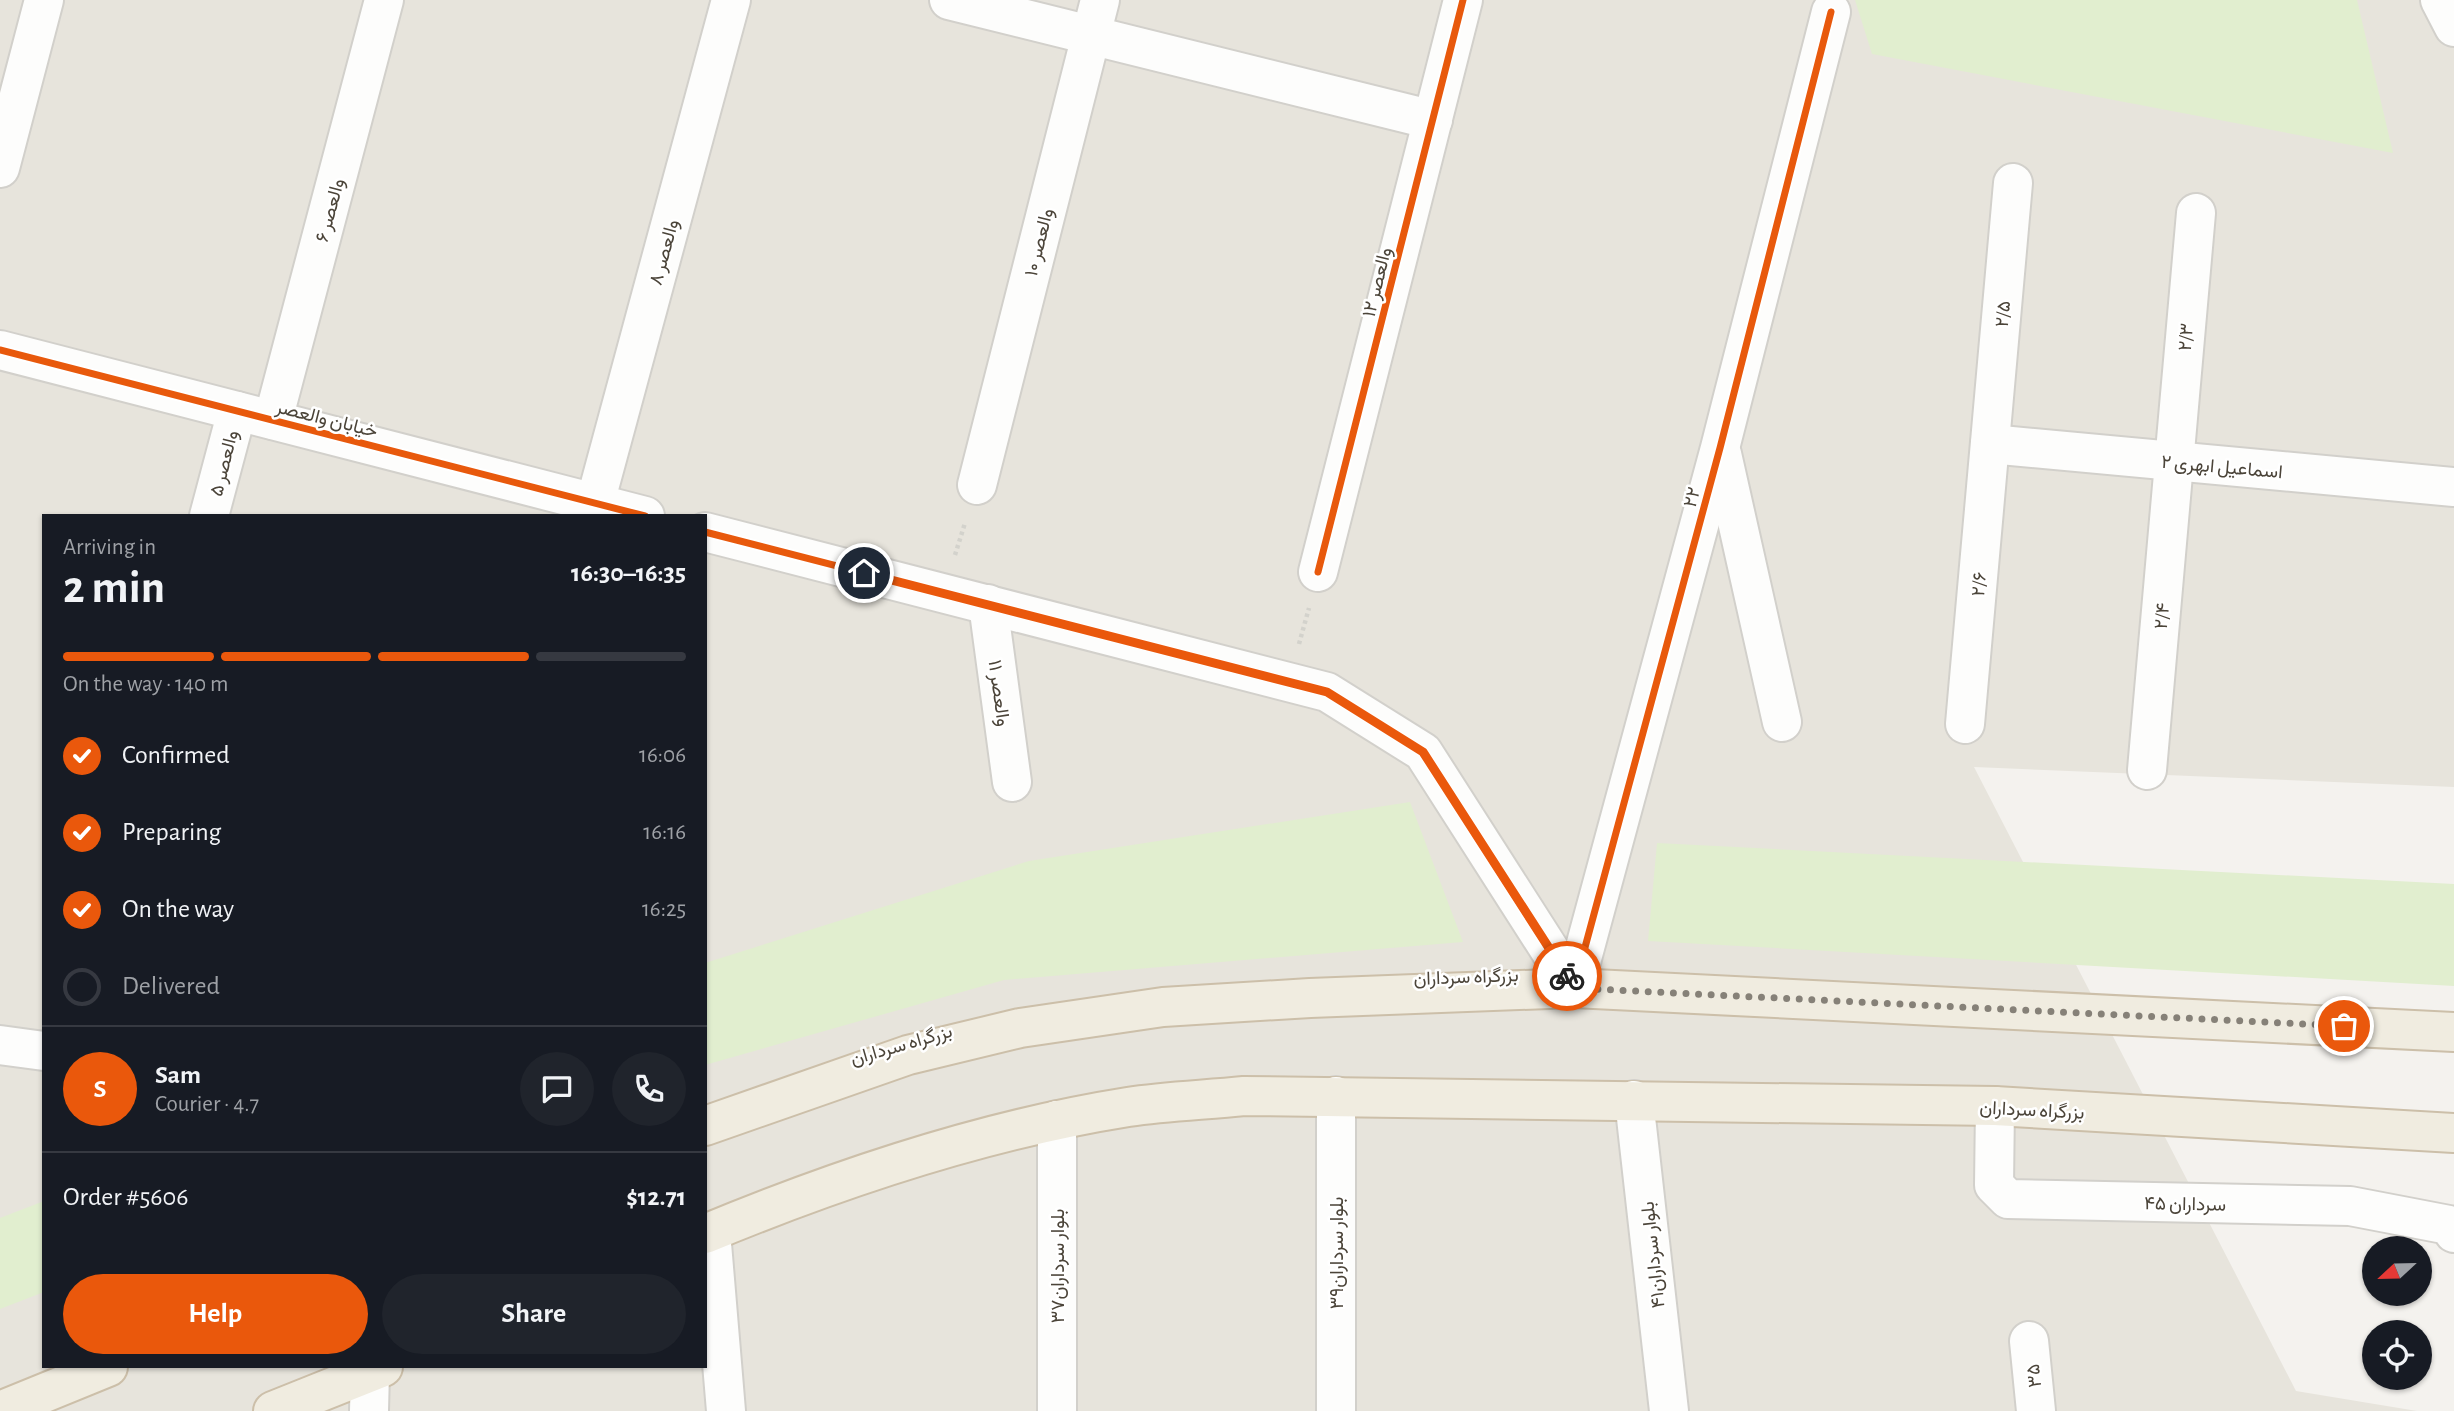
<!DOCTYPE html>
<meta charset="utf-8">
<style>
:root{--surface:#171b24;--page:#20242c;--text:#f1f3f6;--muted:#9ea1a6;--line:#363941;--accent:#ea580c}
body{margin:0;font-family:"Alegreya Sans",Vazirmatn,sans-serif;background:var(--page);color:var(--text);height:100vh;display:flex;flex-direction:column;font-size:26px;white-space:nowrap}
*{box-sizing:border-box;margin:0}
p{font-size:23px;color:var(--muted)}
.icon{flex:none;width:38px;height:38px;fill:none;stroke:currentColor;stroke-width:2;stroke-linecap:round;stroke-linejoin:round}
.map{position:relative;flex:1;overflow:hidden}
.details{position:absolute;left:42px;top:514px;width:665px;height:854px;display:flex;flex-direction:column;background:var(--surface);border-radius:0px;box-shadow:0 2px 5px #0004}
.details>*{flex:none}
.needle{width:46px;rotate:248deg}
.controls{position:absolute;left:2362px;top:1236px;display:grid;gap:14px}
.controls a{display:grid;place-items:center;width:70px;height:70px;border-radius:50%;background:var(--surface);box-shadow:0 2px 5px #0004;font-size:35px}
.pin{position:absolute;display:grid;place-items:center;width:60px;height:60px;color:#fff;margin:-30px;border:4px solid #fff;border-radius:50%;box-shadow:0 2px 7px #0007}
.courier{position:absolute;display:grid;place-items:center;width:70px;height:70px;margin:-35px;border:5px solid #ea580c;border-radius:50%;background:#fff;color:#222;box-shadow:0 2px 9px #0007}
.overview em{font-style:normal;font-weight:700}
.overview div{display:flex;flex-direction:column-reverse}
.overview{display:flex;align-items:center;justify-content:space-between;height:119px;padding:0 21px}
h1{font-size:46px;font-weight:700;line-height:52px}
.bar{display:grid;grid-template-columns:repeat(4,1fr);gap:10px 7px;align-content:center;height:84px;padding:0 21px}
.bar i{height:9px;border-radius:5px;background:var(--line)}
.bar .selected{background:var(--accent)}
.bar p{grid-column:span 4}
.line{display:flex;align-items:center;gap:18px;padding:0 21px;border-top:2px solid var(--line)}
.line div{flex:1}
.round{display:grid;place-items:center;flex:none;width:74px;height:74px;border-radius:37px;background:var(--page)}
ol{padding:0 21px;list-style:none}
li{display:flex;align-items:center;gap:21px;height:77px}
li p{margin-inline-start:auto}
li .icon{padding:7px;border-radius:50%;background:var(--accent);color:#fff;stroke-width:4}
li:last-child{color:var(--muted)}
li i{width:38px;height:38px;border:4px solid var(--line);border-radius:50%}
.button{display:flex;gap:14px;margin-top:auto;padding:14px 21px}
.button a{flex:1;height:80px;border-radius:42px;background:var(--accent);color:#fff;font-size:28px;font-weight:700;line-height:80px;text-align:center}
.button a+a{background:var(--page);color:var(--text)}
.map>svg:first-child{display:block}
</style>
<div class="map">
<svg width="2454" height="1411" viewBox="0 0 2454 1411">
<rect width="100%" height="100%" fill="#f4f2ee"/>
<!-- residential -->
<path fill="#e7e4dc" fill-rule="evenodd" d="M0,0h2454v787l-480,-20 322,624 121,20h-2417zM44,516h661v851h-661z"/>
<!-- green -->
<g fill="#e1eecf">
<polygon points="1855,0 2357,0 2393,153 1872,54"/>
<polygon points="1410,802 1463,942 1004,980 705,1065 705,963 1029,861"/>
<polygon points="1657,843 2454,884 2454,986 1648,941"/>
<polygon points="44,1201 44,1292 0,1309 0,1218"/>
</g>
<g fill="none" stroke-linecap="round" stroke-linejoin="round">
<!-- minor casing -->
<g stroke="#d2d0cb" stroke-width="42">
<g id="minor">
<polyline points="949,0 1433,120"/>
<polyline points="2440,0 2454,27"/>
<polyline points="0,168 44,0"/>
<polyline points="0,350 645,516"/>
<polyline points="273,420 384,0"/>
<polyline points="1990,444 2454,487"/>
<polyline points="1722,454 1782,722"/>
<polyline points="977,485 1100,0"/>
<polyline points="595,503 731,0"/>
<polyline points="209,516 237,411"/>
<polyline points="705,532 1327,692 1423,752 1574,988"/>
<polyline points="1318,572 1463,0"/>
<polyline points="988,604 1012,782"/>
<polyline points="1965,724 2013,183"/>
<polyline points="2147,770 2196,213"/>
<polyline points="1574,988 1720,448 1831,12"/>
<polyline points="0,1045 44,1051"/>
<polyline points="1336,1096 1336,1411"/>
<polyline points="1634,1100 1669,1411"/>
<polyline points="1995,1106 1994,1185 2008,1199 2350,1206 2449,1225 2454,1233"/>
<polyline points="711,1232 726,1411"/>
<polyline points="2029,1341 2036,1411"/>
<polyline points="369,1411 370,1372"/>
<polyline points="1057,1411 1057,1120"/>
</g>
</g>
<!-- trunk casing -->
<g stroke="#ccbfa9" stroke-width="42">
<g id="trunk">
<polyline points="705,1126 908,1055 1020,1028 1163,1007 1310,998 1574,988 2454,1032"/>
<path d="M705,1234c135,-56 278,-104 423,-127 38,-6 78,-7 116,-11l751,10 459,27"/>
<polyline points="0,1411 108,1367"/>
<polyline points="273,1411 383,1367"/>
</g>
</g>
<!-- path -->
<g stroke="#d3d2cc" stroke-width="4.5" stroke-dasharray="3.5 3.5" stroke-linecap="butt">
<polyline points="955,555 965,523"/>
<polyline points="1299,644 1309,608"/>
</g>
<!-- minor -->
<use href="#minor" stroke="#fdfdfc" stroke-width="38"/>
<!-- trunk -->
<use href="#trunk" stroke="#f0ece0" stroke-width="38"/>
<!-- cycleway casing -->
<g stroke="#fff" stroke-width="11">
<g id="cycleway">
<polyline points="0,350 645,516"/>
<polyline points="705,532 1327,692 1423,752 1574,988"/>
<polyline points="1318,572 1463,0"/>
<polyline points="1574,988 1720,448 1831,12"/>
</g>
</g>
<!-- cycleway -->
<use href="#cycleway" stroke="#e8590c" stroke-width="7"/>
</g>
<g fill="none" stroke-linecap="round" stroke-linejoin="round">
<!-- done -->
<polyline stroke="#868178" stroke-width="7" stroke-dasharray="0 12.6" points="1567,976 1574,988 2344,1026"/>
<!-- route -->
<polyline stroke="#ea580c" stroke-width="9" points="864,573 1327,692 1423,752 1567,976"/>
</g>
<g text-anchor="middle" stroke-width="5" stroke-linejoin="round" paint-order="stroke">
<!-- street labels -->
<g font-size="19" fill="#4b4439" stroke="#fff">
<text transform="translate(329 210) rotate(-75)" y="7">والعصر ۶</text>
<text transform="translate(1038 242) rotate(-76)" y="7">والعصر ۱۰</text>
<text transform="translate(663 252) rotate(-75)" y="7">والعصر ۸</text>
<text transform="translate(1376 282) rotate(-76)" y="7">والعصر ۱۲</text>
<text transform="translate(2002 314) rotate(-85)" y="7">۲/۵</text>
<text transform="translate(2185 337) rotate(-85)" y="7">۲/۳</text>
<text transform="translate(327 418) rotate(14)" y="7">خیابان والعصر</text>
<text transform="translate(223 463) rotate(-76)" y="7">والعصر ۵</text>
<text transform="translate(2222 466) rotate(5)" y="7">اسماعیل ابهری ۲</text>
<text transform="translate(1691 497) rotate(-75)" y="7">۲۲</text>
<text transform="translate(1978 584) rotate(-85)" y="7">۲/۶</text>
<text transform="translate(2161 616) rotate(-85)" y="7">۲/۴</text>
<text transform="translate(1000 693) rotate(82)" y="7">والعصر ۱۱</text>
<text transform="translate(1466 976) rotate(-2)" y="7">بزرگراه سرداران</text>
<text transform="translate(901 1044) rotate(-16)" y="7">بزرگراه سرداران</text>
<text transform="translate(2032 1109) rotate(3)" y="7">بزرگراه سرداران</text>
<text transform="translate(2185 1203) rotate(1)" y="7">سرداران ۴۵</text>
<text transform="translate(1336 1253) rotate(-90)" y="7">بلوار سرداران۳۹</text>
<text transform="translate(1652 1255) rotate(-96)" y="7">بلوار سرداران۴۱</text>
<text transform="translate(1057 1266) rotate(-90)" y="7">بلوار سرداران۳۷</text>
<text transform="translate(2033 1376) rotate(-96)" y="7">۳۵</text>
</g>
</g>
</svg>
<div class="controls">
<a><svg class="needle" viewBox="-14 -14 28 28"><path d="M0-13l5 13h-10z" fill="#e53935"/><path d="M0 13l5-13h-10z" fill="#9ea1a6"/></svg></a>
<a><svg class="icon" aria-label="locate" viewBox="0 0 24 24"><circle cx="12" cy="12" r="6"/><path d="M12 2v4M12 18v4M2 12h4M18 12h4"/></svg></a>
</div>
<div class="pin" style="left:2344px;top:1026px;background:#ea580c"><svg class="icon" aria-label="bag" viewBox="0 0 24 24"><path d="M5 8h14l-1 12H6zM9 8a3 3 0 0 1 6 0"/></svg></div>
<div class="pin" style="left:864px;top:573px;background:#1f2937"><svg class="icon" aria-label="home" viewBox="0 0 24 24"><path d="M3 11l9-7 9 7M6 9v11h12V9"/></svg></div>
<div class="courier" style="left:1567px;top:976px"><svg class="icon" aria-label="bike" viewBox="0 0 24 24"><circle cx="6" cy="16" r="4"/><circle cx="18" cy="16" r="4"/><path d="M6 16l4-8h5l3 8M10 8l3 8H6M13 5h3"/></svg></div>
<section class="details">
<div class="overview"><div><h1>2 min</h1><p>Arriving in</p></div><em>16:30–16:35</em></div>
<div class="bar"><i class="selected"></i><i class="selected"></i><i class="selected"></i><i></i><p>On the way · 140 m</p></div>
<ol>
<li><svg class="icon" aria-label="check" viewBox="0 0 24 24"><path d="M5 12l5 5 9-10"/></svg>Confirmed<p>16:06</p></li>
<li><svg class="icon" aria-label="check" viewBox="0 0 24 24"><path d="M5 12l5 5 9-10"/></svg>Preparing<p>16:16</p></li>
<li><svg class="icon" aria-label="check" viewBox="0 0 24 24"><path d="M5 12l5 5 9-10"/></svg>On the way<p>16:25</p></li>
<li><i></i>Delivered</li>
</ol>
<div class="line" style="height:126px"><b class="round" style="background:var(--accent);color:#fff">S</b><div><b>Sam</b><p>Courier · 4.7</p></div><a class="round"><svg class="icon" aria-label="chat" viewBox="0 0 24 24"><path d="M4 5h16v11H9l-5 4z"/></svg></a><a class="round"><svg class="icon" aria-label="phone" viewBox="0 0 24 24"><path d="M5 4h4l2 5-3 2q2 4 5 5l2-3 5 2v4C11 20 4 13 5 4z"/></svg></a></div>
<div class="line" style="height:91px"><div>Order #5606</div><b>$12.71</b></div>
<div class="button"><a>Help</a><a>Share</a></div>
</section>
</div>
